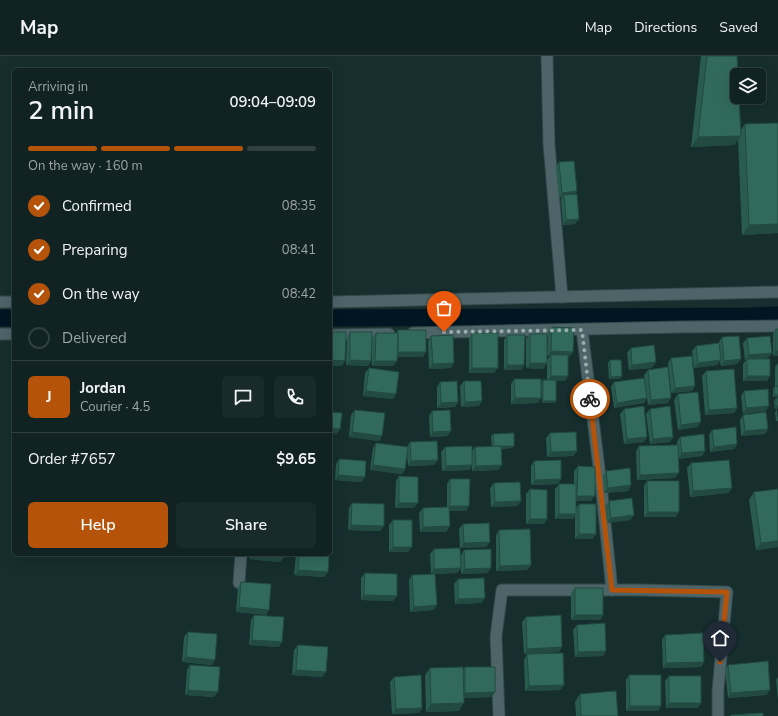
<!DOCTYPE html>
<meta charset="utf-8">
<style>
:root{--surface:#102222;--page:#192a2a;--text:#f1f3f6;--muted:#9ca4a5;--line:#303f40;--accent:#b45309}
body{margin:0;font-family:"Nunito Sans",sans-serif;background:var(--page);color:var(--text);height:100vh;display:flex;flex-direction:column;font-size:15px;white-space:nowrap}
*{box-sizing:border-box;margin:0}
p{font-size:13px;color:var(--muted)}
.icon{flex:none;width:22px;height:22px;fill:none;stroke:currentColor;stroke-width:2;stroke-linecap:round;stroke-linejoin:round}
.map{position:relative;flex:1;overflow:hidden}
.sheet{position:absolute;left:12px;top:12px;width:320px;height:488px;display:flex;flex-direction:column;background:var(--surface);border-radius:6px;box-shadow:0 4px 16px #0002,0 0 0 1px var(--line)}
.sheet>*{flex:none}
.tools{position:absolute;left:730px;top:12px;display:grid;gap:8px}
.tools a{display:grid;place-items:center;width:36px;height:36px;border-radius:6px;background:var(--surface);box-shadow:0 4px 16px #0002,0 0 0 1px var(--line);font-size:20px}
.pin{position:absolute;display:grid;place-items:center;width:34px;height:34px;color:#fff;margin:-41px -17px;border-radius:50% 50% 50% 0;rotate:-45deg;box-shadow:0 0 4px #0007}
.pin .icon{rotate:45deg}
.courier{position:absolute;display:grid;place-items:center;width:40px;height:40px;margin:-20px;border:3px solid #b45309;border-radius:50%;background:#fff;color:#222;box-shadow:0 1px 5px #0007}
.summary em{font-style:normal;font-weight:600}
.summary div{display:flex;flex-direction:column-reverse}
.summary{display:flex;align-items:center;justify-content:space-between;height:68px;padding:0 16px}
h1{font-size:26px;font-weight:600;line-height:30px}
.bar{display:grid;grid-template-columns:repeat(4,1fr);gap:6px 4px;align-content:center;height:48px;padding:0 16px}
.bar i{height:5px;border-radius:3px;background:var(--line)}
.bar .active{background:var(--accent)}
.bar p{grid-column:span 4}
.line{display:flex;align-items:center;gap:10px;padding:0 16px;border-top:1px solid var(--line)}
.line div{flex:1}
.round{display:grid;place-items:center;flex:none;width:42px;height:42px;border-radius:6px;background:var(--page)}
ol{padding:0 16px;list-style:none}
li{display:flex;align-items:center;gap:12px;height:44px}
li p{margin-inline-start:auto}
li .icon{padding:4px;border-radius:50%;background:var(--accent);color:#fff;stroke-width:4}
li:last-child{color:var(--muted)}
li i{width:22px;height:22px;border:2px solid var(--line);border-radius:50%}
.button{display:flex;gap:8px;margin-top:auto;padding:8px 16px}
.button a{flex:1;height:46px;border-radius:6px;background:var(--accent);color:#fff;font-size:16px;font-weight:600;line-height:46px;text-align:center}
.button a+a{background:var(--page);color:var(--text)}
header{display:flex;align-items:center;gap:24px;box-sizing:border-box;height:56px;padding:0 20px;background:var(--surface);border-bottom:1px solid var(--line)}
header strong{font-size:19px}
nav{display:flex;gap:22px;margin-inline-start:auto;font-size:14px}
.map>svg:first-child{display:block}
</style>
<header>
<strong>Map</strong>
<nav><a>Map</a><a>Directions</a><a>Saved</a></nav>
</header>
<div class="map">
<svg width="778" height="660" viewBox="0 0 778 660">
<rect width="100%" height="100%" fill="#162e2e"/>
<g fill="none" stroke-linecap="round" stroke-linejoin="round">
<!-- canal -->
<g stroke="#001622" stroke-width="17">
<polyline points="0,262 14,262"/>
<polyline points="330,262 749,260 778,259"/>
</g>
<!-- minor casing -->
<g stroke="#334949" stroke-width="13">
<g id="minor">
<polyline points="547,0 549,88 562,241"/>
<polyline points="0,246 14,246"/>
<polyline points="330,246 778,236"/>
<polyline points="582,274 601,428 612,534"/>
<polyline points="413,277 680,271 778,270"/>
<polyline points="0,278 14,278"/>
<polyline points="330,279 389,278"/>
<polyline points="239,527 241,498"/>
<polyline points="499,660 496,580 502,534 639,534 727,536 718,634 718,660"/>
</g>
</g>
<!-- minor -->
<use href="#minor" stroke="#4d6469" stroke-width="11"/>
</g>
<!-- wall -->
<g fill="#2a5b4f">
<polygon points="701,0 737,0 740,75 745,68 778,67 778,177 742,179 738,83 734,89 691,91"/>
<polygon points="559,106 575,138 579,163 575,168 563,169 561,144 562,141 559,142 556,111"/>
<polygon points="552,271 573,296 569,301 568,301 568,320 565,325 556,325 555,347 542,347 541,327 543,324 547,324 547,304 550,300 547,300 548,276"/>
<polygon points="776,273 778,300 773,300 773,278"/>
<polygon points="398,274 423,301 397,301 397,305 393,310 372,310 372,282 376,277 396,277"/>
<polygon points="350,276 371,305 368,310 346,309 347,281"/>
<polygon points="472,277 494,317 469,317 469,282"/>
<polygon points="530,278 547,307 543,313 526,312 526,283"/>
<polygon points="507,279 524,309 521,314 504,314 504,284"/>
<polygon points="431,280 454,307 451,312 429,313 428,285"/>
<polygon points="722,281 737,308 721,310 720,305 717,309 694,312 692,295 696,290 719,287 719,286"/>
<polygon points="747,282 772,297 768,302 762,303 767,325 743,325 743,308 746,304 745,304 743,287"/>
<polygon points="631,292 652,312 629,314 627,297"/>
<polygon points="671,302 695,330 692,335 671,337 668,307"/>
<polygon points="610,304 622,320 620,323 609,323 608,307"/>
<polygon points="778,307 778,341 773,341 773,333 775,331 775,311"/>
<polygon points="369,312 396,338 393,343 363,340 365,317"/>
<polygon points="648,314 668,347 648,349 647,342 644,347 614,352 611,331 614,326 646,338 644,319"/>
<polygon points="706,315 737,352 734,357 705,359 702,320"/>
<polygon points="514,323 538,347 511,348 511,328"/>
<polygon points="464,325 479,350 461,351 460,330"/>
<polygon points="440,326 458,346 455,351 437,352 437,331"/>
<polygon points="744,335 766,355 743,358 741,340"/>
<polygon points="678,338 698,371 678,374 674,344"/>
<polygon points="776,342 778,353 775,353 774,345"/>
<polygon points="624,353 647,381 644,386 624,388 620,358"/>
<polygon points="650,353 673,381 670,386 650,388 646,358"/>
<polygon points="777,353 778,365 776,365 775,356"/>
<polygon points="355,354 382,380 379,385 349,381 351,359"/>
<polygon points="432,355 451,375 447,380 430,381 429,360"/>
<polygon points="743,359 768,373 765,378 741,380 740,364"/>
<polygon points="712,374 737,388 734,393 710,396 709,379"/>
<polygon points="550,377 577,395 573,400 547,401 546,382"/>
<polygon points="493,378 512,392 501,393 502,409 498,414 472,415 472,410 469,414 442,415 441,396 445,391 472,395 475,391 492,391 491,380"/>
<polygon points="680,381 705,395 702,400 678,403 675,422 637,424 636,395 639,390 677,389 677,386"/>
<polygon points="410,386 438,404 434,409 408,410 407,398 405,413 402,418 370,414 373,392 376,387 407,391"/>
<polygon points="339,403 365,421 361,426 335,424 336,408"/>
<polygon points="534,405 561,423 558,428 531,429 531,410"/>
<polygon points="691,407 732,432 728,437 690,441 687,412"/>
<polygon points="578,410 591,445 576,445 576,452 579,448 596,478 592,483 575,483 575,459 573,463 555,463 555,433 559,428 574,428 574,415"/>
<polygon points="606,415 631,429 628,435 604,437 603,420"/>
<polygon points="399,420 414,452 395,452 396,425"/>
<polygon points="450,423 466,455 449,455 450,470 446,476 420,476 419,457 423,452 447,451 447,428"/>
<polygon points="647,425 676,461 644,461 644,430"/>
<polygon points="494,427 521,445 517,450 491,451 490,432"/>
<polygon points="530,433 547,463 544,468 526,468 526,438"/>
<polygon points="754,436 778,491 756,494 749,444"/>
<polygon points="609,445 634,459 630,464 607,467 605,450"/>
<polygon points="352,447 384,470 380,475 348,474 349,452"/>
<polygon points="393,464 408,496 389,496 389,469"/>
<polygon points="463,468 490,486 486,491 460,492 459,473"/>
<polygon points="499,474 531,509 527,514 496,515 496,479"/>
<polygon points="434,493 461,512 457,517 431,518 430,498"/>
<polygon points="464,494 488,517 461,518 461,499"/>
<polygon points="250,498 284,498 284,501 280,506 250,503"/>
<polygon points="296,498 329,498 328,516 324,521 294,519"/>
<polygon points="365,517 393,545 361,544 361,522"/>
<polygon points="412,519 437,549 433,554 410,556 409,524"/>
<polygon points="458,523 485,542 481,547 455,548 454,528"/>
<polygon points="241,526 266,559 236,556 238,531"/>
<polygon points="575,532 603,559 600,564 571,564 571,537"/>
<polygon points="254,559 279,591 249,589 251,564"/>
<polygon points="526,561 559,596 524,598 522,566"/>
<polygon points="577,569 606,595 603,600 575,601 573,574"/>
<polygon points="188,576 212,609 182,606 184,581"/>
<polygon points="665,579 704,606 701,611 663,612 662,584"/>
<polygon points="298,589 326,616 322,621 292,619 294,594"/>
<polygon points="527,598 564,629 560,634 525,635 524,604"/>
<polygon points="190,609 214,641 185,639 187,614"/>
<polygon points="728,609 770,634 766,639 728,642 725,614"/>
<polygon points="465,611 492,641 464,642 459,655 426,656 425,619 430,612 463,614"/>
<polygon points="629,619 661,650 658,655 626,655 626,624"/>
<polygon points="669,620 698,652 666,652 665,625"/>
<polygon points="394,621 422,652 419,657 392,658 390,626"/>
<polygon points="778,621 778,644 776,624"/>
<polygon points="580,638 618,660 576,660 575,646"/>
</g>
<!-- shaded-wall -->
<g fill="#224a40">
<polygon points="741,80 734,89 691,91 698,81"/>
<polygon points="577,135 574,140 564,139 562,141 559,142 562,137"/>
<polygon points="579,163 575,168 563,169 566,164"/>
<polygon points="778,168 778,177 742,179 749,169"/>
<polygon points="551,295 573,296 569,301 551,300 551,299 550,300 547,300"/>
<polygon points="776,295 778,295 778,300 773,300"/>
<polygon points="398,296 426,296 423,301 395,301"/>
<polygon points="772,297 768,302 747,304 747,303 745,304 749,299"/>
<polygon points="741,303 737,308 721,310 724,305"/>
<polygon points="330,304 345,305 342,310 330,310"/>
<polygon points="350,304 371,305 368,310 346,309"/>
<polygon points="721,304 717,309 694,312 698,307"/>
<polygon points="375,305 397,305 393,310 372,310"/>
<polygon points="656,306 652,312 629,314 632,309"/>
<polygon points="454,307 451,312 429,313 433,308"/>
<polygon points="530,307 547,307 543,313 526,312"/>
<polygon points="507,309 524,309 521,314 504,314"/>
<polygon points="472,312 498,312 494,317 469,317"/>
<polygon points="551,320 568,320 565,325 547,325"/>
<polygon points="622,320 620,323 609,323 611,321"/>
<polygon points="747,320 770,320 767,325 743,325"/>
<polygon points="695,330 692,335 671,337 675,332"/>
<polygon points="366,335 396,338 393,343 363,340"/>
<polygon points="775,339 778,339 778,341 773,341"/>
<polygon points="515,342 541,342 538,347 511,348"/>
<polygon points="647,342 644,347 614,352 617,347"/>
<polygon points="671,342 668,347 648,349 651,344"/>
<polygon points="482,345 479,350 461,351 465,346"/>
<polygon points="543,345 556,345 555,347 542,347"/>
<polygon points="458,346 455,351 437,352 441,347"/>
<polygon points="769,350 766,355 743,358 746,352"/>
<polygon points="776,350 778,350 778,353 775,353"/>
<polygon points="737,352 734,357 705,359 709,354"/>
<polygon points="701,366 698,371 678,374 681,369"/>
<polygon points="330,372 340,373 337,378 330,377"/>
<polygon points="768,373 765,378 741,380 745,375"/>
<polygon points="451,375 447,380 430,381 433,376"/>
<polygon points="352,376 382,380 379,385 349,381"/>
<polygon points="647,381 644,386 624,388 627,383"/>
<polygon points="673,381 670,386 650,388 653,383"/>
<polygon points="737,388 734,393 710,396 714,391"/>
<polygon points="514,390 512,392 492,393 494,391"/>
<polygon points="577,395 573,400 547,401 551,396"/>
<polygon points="705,395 702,400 678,403 682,397"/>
<polygon points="438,404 434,409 408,410 411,405"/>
<polygon points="373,409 405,413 402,418 370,414"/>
<polygon points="472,409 469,414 442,415 446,410"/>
<polygon points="502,409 498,414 472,415 476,410"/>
<polygon points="679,417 675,422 637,424 640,419"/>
<polygon points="338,419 365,421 361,426 335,424"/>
<polygon points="561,423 558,428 531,429 535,424"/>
<polygon points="631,429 628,435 604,437 608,432"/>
<polygon points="732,432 728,437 690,441 693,435"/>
<polygon points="577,440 595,440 591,445 574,445"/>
<polygon points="521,445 517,450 491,451 495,446"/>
<polygon points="399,447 418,447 414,452 395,452"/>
<polygon points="450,450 469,450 466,455 447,455"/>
<polygon points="648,456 679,456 676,461 644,461"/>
<polygon points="559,458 576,458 573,463 555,463"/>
<polygon points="634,459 630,464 607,467 611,462"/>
<polygon points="530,463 547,463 544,468 526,468"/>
<polygon points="351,469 384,470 380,475 348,474"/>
<polygon points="450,470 446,476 420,476 423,471"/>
<polygon points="579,478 596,478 592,483 575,483"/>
<polygon points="778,485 778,491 756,494 761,487"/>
<polygon points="490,486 486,491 460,492 464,487"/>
<polygon points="393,491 412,491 408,496 389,496"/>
<polygon points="254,498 284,501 280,506 250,503"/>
<polygon points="531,509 527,514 496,515 500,510"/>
<polygon points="461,512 457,517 431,518 434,513"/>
<polygon points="491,512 488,517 461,518 465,513"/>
<polygon points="298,514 328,516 324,521 294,519"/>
<polygon points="364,539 397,540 393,545 361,544"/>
<polygon points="485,542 481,547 455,548 458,543"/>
<polygon points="437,549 433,554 410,556 414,551"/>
<polygon points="239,551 269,554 266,559 236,556"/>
<polygon points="575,559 603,559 600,564 571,564"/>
<polygon points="252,584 282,586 279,591 249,589"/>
<polygon points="562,591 559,596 524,598 527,593"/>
<polygon points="606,595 603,600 575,601 578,596"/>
<polygon points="186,601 215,604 212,609 182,606"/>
<polygon points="704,606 701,611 663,612 666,607"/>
<polygon points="296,614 326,616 322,621 292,619"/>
<polygon points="564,629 560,634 525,635 529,630"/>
<polygon points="188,634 218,636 214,641 185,639"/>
<polygon points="770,634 766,639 728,642 731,637"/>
<polygon points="495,636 492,641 462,642 465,637"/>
<polygon points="464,647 459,655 426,656 431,648"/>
<polygon points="669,647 701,647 698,652 666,652"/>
<polygon points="630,650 661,650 658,655 626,655"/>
<polygon points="422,652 419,657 392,658 396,653"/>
</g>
<!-- building -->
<g fill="#316a5c" stroke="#224a40">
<polygon points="707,0 737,0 738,19 737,19 737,41 739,41 741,80 698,81"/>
<polygon points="778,67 778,168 749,169 745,68"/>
<polygon points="574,105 577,135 562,137 559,106"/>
<polygon points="577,138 579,163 566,164 564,139"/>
<polygon points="552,271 574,272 573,296 551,295"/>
<rect x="776" y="273" width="2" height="22"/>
<rect x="398" y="274" width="28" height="22"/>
<polygon points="330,276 346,276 345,305 330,304"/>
<polygon points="350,276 372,276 371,305 350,304"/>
<polygon points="376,277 398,277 397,305 375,305"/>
<rect x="472" y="277" width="26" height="35"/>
<rect x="530" y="278" width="17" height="29"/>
<polygon points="453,279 454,307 433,308 431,280"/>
<polygon points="507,279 525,279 524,309 507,309"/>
<polygon points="739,280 741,303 724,305 722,281"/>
<polygon points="770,280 772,297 749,299 747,282"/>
<polygon points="719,287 721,304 698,307 696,290"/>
<polygon points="654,289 656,306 632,309 631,292"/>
<rect x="551" y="299" width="17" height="21"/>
<polygon points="692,300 695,330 675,332 671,302"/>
<rect x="747" y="303" width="23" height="17"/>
<polygon points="610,304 621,304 622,320 611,321"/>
<polygon points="668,311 671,342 651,344 648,314"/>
<polygon points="369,312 399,316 396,338 366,335"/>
<polygon points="734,313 737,352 709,354 706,315"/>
<polygon points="644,322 647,342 617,347 614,326"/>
<polygon points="514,323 541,323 541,342 515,342"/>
<rect x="543" y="324" width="13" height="21"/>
<polygon points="457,325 458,346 441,347 440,326"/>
<polygon points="464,325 481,325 482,345 465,346"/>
<polygon points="778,330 778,339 775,339 774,331"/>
<polygon points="768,333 769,350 746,352 744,335"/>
<polygon points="698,336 701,366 681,369 678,338"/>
<rect x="776" y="342" width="2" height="8"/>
<polygon points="644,350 647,381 627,383 624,353"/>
<polygon points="670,350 673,381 653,383 650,353"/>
<polygon points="355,354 385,357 382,380 352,376"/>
<polygon points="450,354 451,375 433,376 432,355"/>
<polygon points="330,356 342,357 340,373 330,372"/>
<polygon points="766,356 768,373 745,375 743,359"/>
<polygon points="736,371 737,388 714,391 712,374"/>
<polygon points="576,376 577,395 551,396 550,377"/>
<polygon points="514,377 514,390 494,390 493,378"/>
<polygon points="704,378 705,395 682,397 680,381"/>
<polygon points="437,385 438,404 411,405 410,386"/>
<polygon points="376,387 408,391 405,413 373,409"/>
<polygon points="678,389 679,417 640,419 639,390"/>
<polygon points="472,390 472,409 446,410 445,391"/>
<polygon points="501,390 502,409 476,410 475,391"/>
<polygon points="339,403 366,405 365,421 338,419"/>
<polygon points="561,404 561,423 535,424 534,405"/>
<polygon points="729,404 732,432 693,435 691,407"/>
<polygon points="330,408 333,408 330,430"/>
<polygon points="578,410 595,411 595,440 577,440"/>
<polygon points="630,412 631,429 608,432 606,415"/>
<polygon points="399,420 418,421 418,447 399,447"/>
<polygon points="450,423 470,423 469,450 450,450"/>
<polygon points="647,425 679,425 679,456 648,456"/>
<polygon points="520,426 521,445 495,446 494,427"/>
<rect x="559" y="428" width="17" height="30"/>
<polygon points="530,433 547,434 547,463 530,463"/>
<polygon points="778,433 778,485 761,487 754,436"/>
<polygon points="632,442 634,459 611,462 609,445"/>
<polygon points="352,447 384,448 384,470 351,469"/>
<rect x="579" y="448" width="17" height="30"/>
<polygon points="330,449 332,449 330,470"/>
<polygon points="449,451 450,470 423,471 423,452"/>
<rect x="393" y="464" width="19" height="27"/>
<polygon points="489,467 490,486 464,487 463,468"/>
<polygon points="530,473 531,509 500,510 499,474"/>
<polygon points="460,492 461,512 434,513 434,493"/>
<polygon points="491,493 491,512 465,513 464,494"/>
<polygon points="254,498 284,498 284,501"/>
<polygon points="299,498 329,498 328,516 298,514"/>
<polygon points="365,517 397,518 397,540 364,539"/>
<polygon points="435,518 437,549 414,551 412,519"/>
<polygon points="484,522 485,542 458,543 458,523"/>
<polygon points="241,526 271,528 269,554 239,551"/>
<rect x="575" y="532" width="28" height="27"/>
<polygon points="254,559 284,561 282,586 252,584"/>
<polygon points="561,559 562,591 527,593 526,561"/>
<polygon points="605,567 606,595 578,596 577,569"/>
<polygon points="188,576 217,578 215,604 186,601"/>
<polygon points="703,577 704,606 666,607 665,579"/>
<polygon points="298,589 328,591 326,616 296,614"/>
<polygon points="563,597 564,629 529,630 527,598"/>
<polygon points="768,605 770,634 731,637 728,609"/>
<polygon points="190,609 220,611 218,636 188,634"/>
<polygon points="463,611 464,647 431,648 430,612"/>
<polygon points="465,611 495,611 495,636 465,637"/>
<polygon points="421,619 422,652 396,653 394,621"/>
<polygon points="629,619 661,619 661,650 630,650"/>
<rect x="669" y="620" width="32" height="27"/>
<polygon points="616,635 618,660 581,660 580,638"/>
<polygon points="763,657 763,660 731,660 731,659"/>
</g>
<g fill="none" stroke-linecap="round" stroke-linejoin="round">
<!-- done -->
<polyline stroke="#9badad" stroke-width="4" stroke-dasharray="0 7.2" points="444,276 582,274 590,343"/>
<!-- route -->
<polyline stroke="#b45309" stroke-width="5" points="590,343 612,534 727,536 720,606"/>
</g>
</svg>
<div class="tools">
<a><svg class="icon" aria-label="layers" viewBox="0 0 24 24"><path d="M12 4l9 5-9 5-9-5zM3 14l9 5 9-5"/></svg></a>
</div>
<div class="pin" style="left:444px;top:276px;background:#ea580c"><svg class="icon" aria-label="bag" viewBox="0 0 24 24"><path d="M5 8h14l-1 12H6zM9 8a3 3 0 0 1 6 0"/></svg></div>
<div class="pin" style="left:720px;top:606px;background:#1f2937"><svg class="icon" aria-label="home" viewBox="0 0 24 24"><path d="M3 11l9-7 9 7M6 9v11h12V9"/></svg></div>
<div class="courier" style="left:590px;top:343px"><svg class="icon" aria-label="bike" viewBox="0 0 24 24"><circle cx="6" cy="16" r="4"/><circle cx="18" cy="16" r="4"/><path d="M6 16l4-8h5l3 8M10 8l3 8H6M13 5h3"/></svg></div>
<section class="sheet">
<div class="summary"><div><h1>2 min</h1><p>Arriving in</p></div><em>09:04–09:09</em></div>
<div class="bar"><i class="active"></i><i class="active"></i><i class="active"></i><i></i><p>On the way · 160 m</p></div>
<ol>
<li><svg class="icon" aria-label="check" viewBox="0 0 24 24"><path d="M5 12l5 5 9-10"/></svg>Confirmed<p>08:35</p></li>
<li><svg class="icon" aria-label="check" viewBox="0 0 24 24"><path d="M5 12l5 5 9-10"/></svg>Preparing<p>08:41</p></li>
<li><svg class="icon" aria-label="check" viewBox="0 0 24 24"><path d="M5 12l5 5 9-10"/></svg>On the way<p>08:42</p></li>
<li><i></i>Delivered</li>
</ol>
<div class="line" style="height:72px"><b class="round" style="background:var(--accent);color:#fff">J</b><div><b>Jordan</b><p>Courier · 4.5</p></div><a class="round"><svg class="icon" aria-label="chat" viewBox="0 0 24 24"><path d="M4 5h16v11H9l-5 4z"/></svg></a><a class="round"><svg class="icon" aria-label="phone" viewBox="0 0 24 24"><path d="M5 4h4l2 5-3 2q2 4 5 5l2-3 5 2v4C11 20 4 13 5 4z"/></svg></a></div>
<div class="line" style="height:52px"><div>Order #7657</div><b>$9.65</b></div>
<div class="button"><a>Help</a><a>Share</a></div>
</section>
</div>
